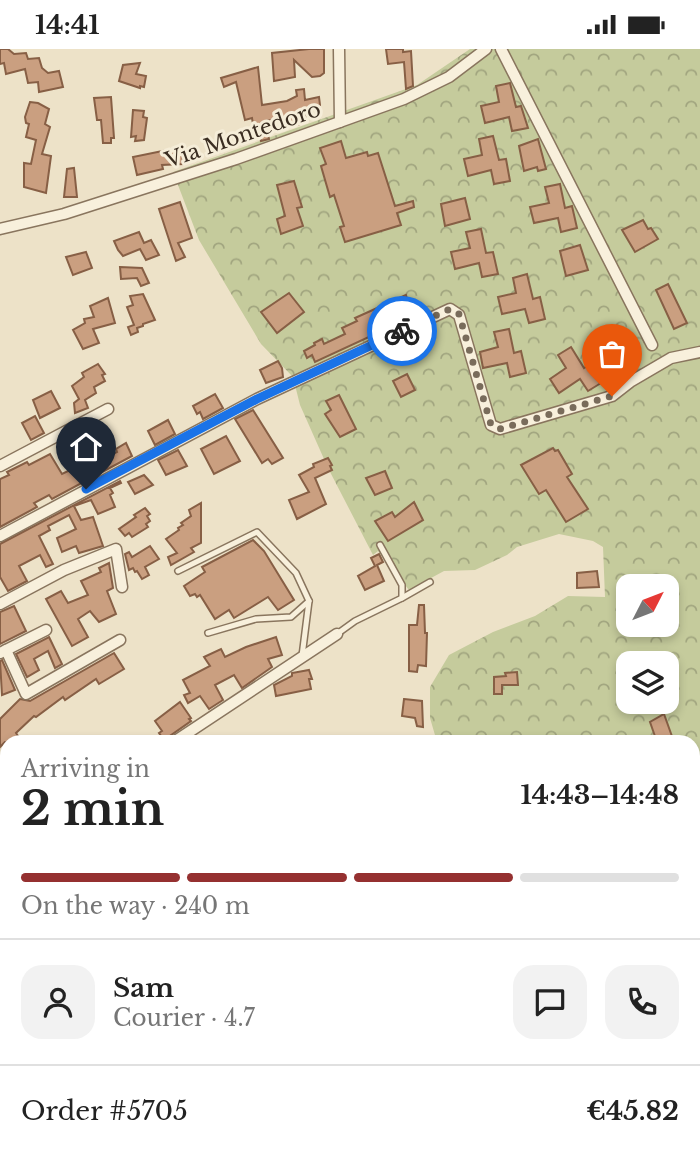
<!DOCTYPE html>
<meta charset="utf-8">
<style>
:root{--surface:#fff;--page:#f2f2f2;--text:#222;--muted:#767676;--line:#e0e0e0;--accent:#953030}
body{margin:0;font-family:"Libre Baskerville",serif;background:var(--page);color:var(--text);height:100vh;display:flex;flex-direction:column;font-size:26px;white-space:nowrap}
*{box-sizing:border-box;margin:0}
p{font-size:23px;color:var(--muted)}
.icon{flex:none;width:38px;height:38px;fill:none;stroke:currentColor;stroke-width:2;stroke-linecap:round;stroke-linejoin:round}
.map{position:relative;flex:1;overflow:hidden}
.panel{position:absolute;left:0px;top:686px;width:700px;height:436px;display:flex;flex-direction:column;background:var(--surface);border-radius:21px 21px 0 0;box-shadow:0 4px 10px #0003}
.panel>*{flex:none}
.needle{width:46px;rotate:48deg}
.controls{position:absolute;left:616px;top:525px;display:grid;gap:14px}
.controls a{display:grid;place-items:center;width:63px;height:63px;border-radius:14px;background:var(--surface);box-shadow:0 4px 10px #0003;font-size:35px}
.pin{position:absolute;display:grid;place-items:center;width:60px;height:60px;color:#fff;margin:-72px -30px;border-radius:50% 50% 50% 0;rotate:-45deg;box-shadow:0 0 7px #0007}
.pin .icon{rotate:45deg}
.courier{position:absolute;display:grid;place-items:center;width:70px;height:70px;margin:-35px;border:5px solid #1a73e8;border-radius:50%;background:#fff;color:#222;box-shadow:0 2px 9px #0007}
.headline em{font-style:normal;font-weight:700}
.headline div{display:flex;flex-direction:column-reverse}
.headline{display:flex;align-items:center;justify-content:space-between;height:119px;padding:0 21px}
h1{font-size:46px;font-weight:700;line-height:52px}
.bar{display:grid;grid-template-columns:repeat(4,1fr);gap:10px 7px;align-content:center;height:84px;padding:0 21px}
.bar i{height:9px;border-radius:5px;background:var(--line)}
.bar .on{background:var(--accent)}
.bar p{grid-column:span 4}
.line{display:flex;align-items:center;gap:18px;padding:0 21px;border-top:2px solid var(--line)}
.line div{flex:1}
.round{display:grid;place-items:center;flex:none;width:74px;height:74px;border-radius:21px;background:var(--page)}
.status{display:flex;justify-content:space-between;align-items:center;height:49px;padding:0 35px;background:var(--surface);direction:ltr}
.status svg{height:19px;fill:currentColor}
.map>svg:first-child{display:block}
</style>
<div class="status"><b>14:41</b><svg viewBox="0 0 49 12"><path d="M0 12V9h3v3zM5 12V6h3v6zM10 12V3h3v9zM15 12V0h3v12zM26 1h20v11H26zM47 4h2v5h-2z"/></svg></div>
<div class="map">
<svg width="700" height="1121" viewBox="0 0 700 1121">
<defs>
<pattern id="forest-crowns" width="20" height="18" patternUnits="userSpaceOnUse" patternTransform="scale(1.75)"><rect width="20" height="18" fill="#c5cb9c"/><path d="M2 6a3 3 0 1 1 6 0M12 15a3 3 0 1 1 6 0" fill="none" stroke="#a1a57f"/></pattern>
</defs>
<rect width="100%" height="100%" fill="#ede2c8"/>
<!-- forest -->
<g fill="url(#forest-crowns)" fill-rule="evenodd">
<path d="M470,0h230v806l-7,-36v-77h-256l-7,-24v-31l19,-32 44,-23 42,-16 33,-20 37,1 -2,-50 -10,-6 -34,-7 -42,13 -10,8 -32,15 -31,1 -35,19 -31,-39 -5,4 -45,-87 -28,-63 -7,-28 -32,-33 -62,-104 -26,-68 244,-87zM628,537h39v39h-39zM628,614h39v39h-39z"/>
<polygon points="700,856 700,1121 642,1121 639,1115 693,1115 693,927 696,873"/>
</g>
<!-- building -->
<g fill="#ca9f80" stroke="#875f45" stroke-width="2">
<polygon points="0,0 8,0 14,5 26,4 28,10 39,9 42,19 48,24 59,22 63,38 39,43 38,33 28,34 25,20 6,25 4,14 0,15"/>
<polygon points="309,0 324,0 324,24 320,27 312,28 294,11 295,28 274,32 272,4"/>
<polygon points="386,0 403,0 403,3 411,2 413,37 406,40 404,13 388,15"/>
<polygon points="140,14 136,25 146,27 144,38 140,37 140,39 119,32 123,16"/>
<polygon points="258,18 262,56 287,52 297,47 296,41 304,40 305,51 319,48 320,56 305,60 306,72 300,75 289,77 289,68 265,72 269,90 261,92 258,80 254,81 252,69 245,71 236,33 224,38 221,29"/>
<polygon points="510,34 516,58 521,57 528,79 512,82 509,68 485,74 481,57 499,53 496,37"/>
<polygon points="111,48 114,89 111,89 111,94 103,94 101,71 97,71 94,49"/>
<polygon points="30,53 38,54 49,60 45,75 50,78 42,105 51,107 46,144 24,138 24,114 31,115 36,91 26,88 29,75 26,74 25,68"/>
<polygon points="133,61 144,62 143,68 147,69 144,91 135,92 136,87 131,88"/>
<polygon points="493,87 499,111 506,110 510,132 494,135 491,121 468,127 464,110 482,106 479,90"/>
<polygon points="538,90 546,120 538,122 537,118 524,122 519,97"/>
<polygon points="341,92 346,109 367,103 368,107 378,104 395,157 413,152 414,158 397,164 401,176 345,193 340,178 344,177 334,146 330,148 321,117 326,115 320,99"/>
<polygon points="182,98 183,115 162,116 163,120 137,126 133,108"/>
<polygon points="74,119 77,148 64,148 67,120"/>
<polygon points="294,132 302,158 297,159 303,177 281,185 277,170 285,167 277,136"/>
<polygon points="560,135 565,159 572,157 577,179 561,183 558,169 534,174 530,158 549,154 545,138"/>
<polygon points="465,149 470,170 445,177 441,155"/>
<polygon points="180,153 192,189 178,194 185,208 176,212 159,160"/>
<polygon points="643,171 648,180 651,179 658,190 635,203 622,181"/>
<polygon points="481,180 486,204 493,203 498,225 482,228 479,214 455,220 451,203 470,199 466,183"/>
<polygon points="139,183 144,194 151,191 159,206 146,211 140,200 123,207 118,201 114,192"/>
<polygon points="580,196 588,221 566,227 560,202"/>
<polygon points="86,203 92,219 73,226 66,208"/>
<polygon points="120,218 142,219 149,234 141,237 137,229 121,230"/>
<polygon points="527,225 533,250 540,248 545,270 529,274 525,260 502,265 498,248 516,244 513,229"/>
<polygon points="668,235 687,274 674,280 656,241"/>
<polygon points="289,244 304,263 277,284 261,263"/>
<polygon points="143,245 155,271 143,275 143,277 137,279 138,283 131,286 128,278 134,276 127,258 133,256 130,247"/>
<polygon points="406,246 410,261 383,279 384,281 315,313 312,306 307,309 304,302 315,296 314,294 322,290 324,295 345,285 342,279 357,272 355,269"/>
<polygon points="108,249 115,274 93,280 99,294 83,300 73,281 85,274 84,270 94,268 90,257"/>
<polygon points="509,280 514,304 521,302 526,324 510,328 507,314 483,319 480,303 498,298 494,283"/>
<polygon points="571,298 584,319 590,315 601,334 588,342 580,330 559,344 550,330 566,319 558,306"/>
<polygon points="278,312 282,319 283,328 266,334 260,321"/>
<polygon points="98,315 105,325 102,326 105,332 94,338 96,344 85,351 88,359 75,364 74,354 79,350 72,337 84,328 82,324"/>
<polygon points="407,325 415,341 401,348 393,332"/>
<polygon points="51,342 60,359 40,369 33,351"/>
<polygon points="215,345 223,359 203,370 200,363 197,365 193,357"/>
<polygon points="339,346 356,380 340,388 325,365 331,361 326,352"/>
<polygon points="253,361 283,409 272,415 268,410 262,414 235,370"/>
<polygon points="35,367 44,384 31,391 22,374"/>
<polygon points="168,371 175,385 155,396 148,382"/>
<polygon points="87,382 103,410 117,403 116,400 126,394 132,407 52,450 49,446 34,454 37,458 0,478 0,430 9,426 7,423 27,413 29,416 50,405 62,425 83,415 76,400 75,387"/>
<polygon points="226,387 240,412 214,425 201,400"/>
<polygon points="553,399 555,402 558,401 572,425 567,428 588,460 566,473 546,441 539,445 521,416"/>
<polygon points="178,401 187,417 166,426 158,411"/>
<polygon points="328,409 332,416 330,417 332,421 315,429 326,455 297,470 289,451 309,443 299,426 314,418 313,415"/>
<polygon points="385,422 392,439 375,446 366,429"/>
<polygon points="144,426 153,436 135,445 128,433"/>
<polygon points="120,432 121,434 110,439 113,444 110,446 115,458 98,465 91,451 74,457 81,471 93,468 103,497 79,504 76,497 62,503 57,489 76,480 69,466 48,477 50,481 39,487 53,515 46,518 40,506 19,517 27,532 8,542 0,528 0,495"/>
<polygon points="414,453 423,471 388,492 375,472 392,463 395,468"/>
<polygon points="201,454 201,494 191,499 194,503 171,516 168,508 177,504 166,490 179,481 178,479 183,476 181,474 191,467 189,461"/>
<polygon points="145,459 150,465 147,467 150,472 146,475 148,478 132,488 129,484 125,487 119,480 136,468 134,466"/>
<polygon points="253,491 264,502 294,551 278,561 268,548 234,569 229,561 215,570 200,546 197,548 195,545 190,547 184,537 205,523 202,518"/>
<polygon points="150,497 159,510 145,518 149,526 142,530 137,522 135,523 133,519 129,521 125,505 129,503 132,508"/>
<polygon points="379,505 383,513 377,516 384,532 365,541 358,527 375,517 371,509"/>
<polygon points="109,514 113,539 107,542 116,565 99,573 90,562 78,570 88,588 72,597 46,550 61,542 68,554 88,546 81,532 101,523 99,519"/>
<polygon points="597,522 599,538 577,539 577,524"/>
<polygon points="419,556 424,556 425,584 427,584 426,617 418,616 417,623 409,622 409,576 417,576"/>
<polygon points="14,557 26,582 0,595 0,563"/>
<polygon points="49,588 62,615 55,619 48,602 34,610 39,621 27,628 16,605"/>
<polygon points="276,588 282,606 268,610 272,618 242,639 234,626 215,636 223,651 209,660 200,647 188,654 184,646 190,644 183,631 210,617 204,608 221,600 225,608 246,598"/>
<polygon points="114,604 124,620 99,635 96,630 65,651 63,648 36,668 34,667 16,684 22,693 5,693 0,698 0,670 20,650 30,652"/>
<polygon points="2,611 15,641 2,646 0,612"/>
<polygon points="309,621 312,630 309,630 311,640 276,647 274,636 292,627 292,624"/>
<polygon points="517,623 518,636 502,636 502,645 494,645 494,628 506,627 505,624"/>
<polygon points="404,650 422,652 423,678 417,677 415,669 402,667"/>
<polygon points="180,653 191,669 189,670 191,672 164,691 159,684 162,682 155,672"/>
<polygon points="664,665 674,693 657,693 650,673"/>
</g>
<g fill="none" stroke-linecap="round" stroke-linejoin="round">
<!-- service casing -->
<g stroke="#89755e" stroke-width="8">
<g id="service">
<polyline points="178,522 257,483 296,524 309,552 302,607"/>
<polyline points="402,549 430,533"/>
<polyline points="208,584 256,570 291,568 309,552"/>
<polyline points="337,585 355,572 402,549 402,536 380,496"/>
</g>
</g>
<!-- minor casing -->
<g stroke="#89755e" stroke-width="13">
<g id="minor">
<polyline points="339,0 340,73"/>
<polyline points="501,0 652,296"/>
<polyline points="0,180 64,165 236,110 404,50 449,28 486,0"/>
<polyline points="0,417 108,360"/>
<polyline points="0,487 257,350 450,260 459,266 491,376 500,380 612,347 630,333 671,309 700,303"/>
<polyline points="0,555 64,521 116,500 122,538"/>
<polyline points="6,601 26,645 120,591"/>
<polyline points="0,604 46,581"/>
<polyline points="174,693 337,585"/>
<polyline points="0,757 7,757"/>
<polyline points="0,1005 7,1010"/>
<polyline points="693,1055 700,1053"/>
<polyline points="154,1115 162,1121"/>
<polyline points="649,1115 652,1121"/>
</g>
</g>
<!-- service -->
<use href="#service" stroke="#f8f0dc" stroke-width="5"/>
<!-- minor -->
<use href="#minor" stroke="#f8f0dc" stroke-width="10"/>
</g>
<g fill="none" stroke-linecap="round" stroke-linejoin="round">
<!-- done -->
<polyline stroke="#796c5b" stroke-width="7" stroke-dasharray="0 12.6" points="402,282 450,260 459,265 491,376 500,380 612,347"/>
<!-- route -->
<polyline stroke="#1a73e8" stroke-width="9" points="86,440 257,350 402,282"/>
</g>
<g text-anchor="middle" stroke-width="6" stroke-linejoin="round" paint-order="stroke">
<!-- street labels -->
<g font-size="21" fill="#3a2d21" stroke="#f5edd8">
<text transform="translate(243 86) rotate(-19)" y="7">Via Montedoro</text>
</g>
</g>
</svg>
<div class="controls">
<a><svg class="needle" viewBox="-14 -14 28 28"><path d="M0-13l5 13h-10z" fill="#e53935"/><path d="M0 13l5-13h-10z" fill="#767676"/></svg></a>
<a><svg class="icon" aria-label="layers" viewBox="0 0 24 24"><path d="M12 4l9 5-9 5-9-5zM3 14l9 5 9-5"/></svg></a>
</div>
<div class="pin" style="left:612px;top:347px;background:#ea580c"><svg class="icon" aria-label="bag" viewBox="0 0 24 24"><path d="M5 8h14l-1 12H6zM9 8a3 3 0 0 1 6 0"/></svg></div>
<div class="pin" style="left:86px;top:440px;background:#1f2937"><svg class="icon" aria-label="home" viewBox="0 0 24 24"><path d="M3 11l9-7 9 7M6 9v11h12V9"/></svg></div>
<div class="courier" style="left:402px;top:282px"><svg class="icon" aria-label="bike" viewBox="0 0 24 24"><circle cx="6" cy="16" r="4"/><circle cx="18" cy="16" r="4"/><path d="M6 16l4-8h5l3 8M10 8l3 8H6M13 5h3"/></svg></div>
<section class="panel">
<div class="headline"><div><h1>2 min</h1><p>Arriving in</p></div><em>14:43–14:48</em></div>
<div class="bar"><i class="on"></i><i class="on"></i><i class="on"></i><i></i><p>On the way · 240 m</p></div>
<div class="line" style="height:126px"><a class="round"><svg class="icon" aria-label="person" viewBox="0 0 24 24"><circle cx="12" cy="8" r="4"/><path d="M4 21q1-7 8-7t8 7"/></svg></a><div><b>Sam</b><p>Courier · 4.7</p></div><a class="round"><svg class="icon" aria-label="chat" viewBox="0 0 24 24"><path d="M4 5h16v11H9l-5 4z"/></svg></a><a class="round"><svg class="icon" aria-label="phone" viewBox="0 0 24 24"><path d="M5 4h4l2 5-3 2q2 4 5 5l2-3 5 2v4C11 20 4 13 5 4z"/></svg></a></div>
<div class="line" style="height:91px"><div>Order #5705</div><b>€45.82</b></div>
</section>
</div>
